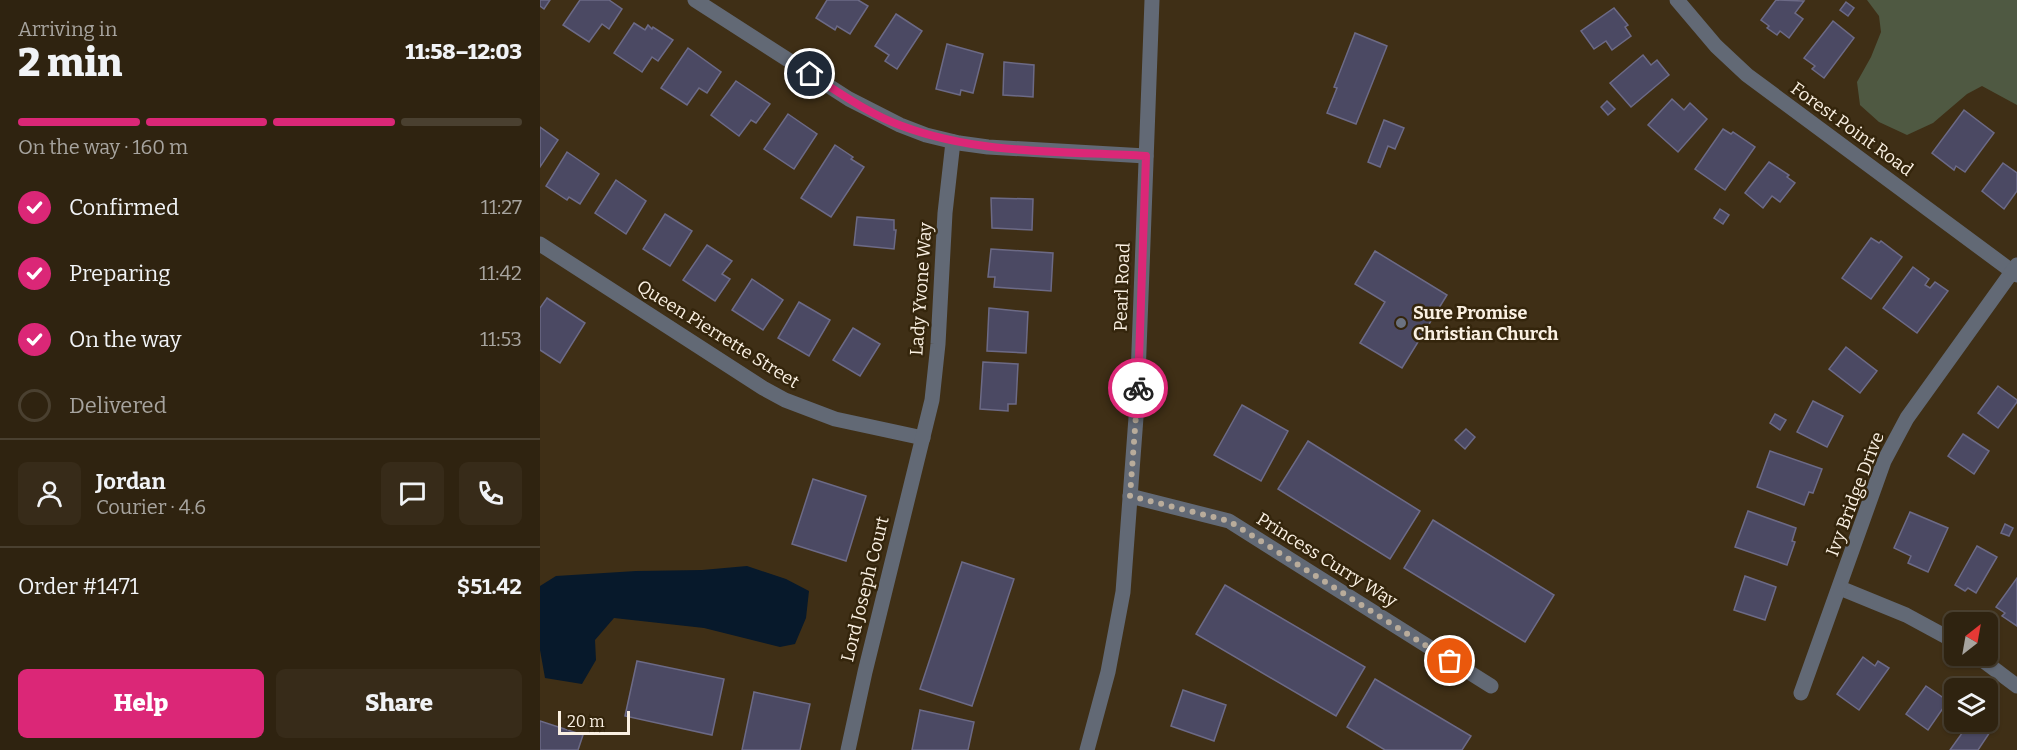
<!DOCTYPE html>
<meta charset="utf-8">
<style>
:root{--surface:#2f2310;--page:#372b19;--text:#f1f3f6;--muted:#a7a49f;--line:#4a4030;--accent:#db2777}
body{margin:0;font-family:Bitter,serif;background:var(--page);color:var(--text);height:100vh;display:flex;flex-direction:column;font-size:22px;white-space:nowrap}
*{box-sizing:border-box;margin:0}
p{font-size:20px;color:var(--muted)}
.icon{flex:none;width:33px;height:33px;fill:none;stroke:currentColor;stroke-width:2;stroke-linecap:round;stroke-linejoin:round}
.map{position:relative;flex:1;overflow:hidden}
.panel{display:flex;flex-direction:column;background:var(--surface);width:540px}
.panel>*{flex:none}
.needle{width:39px;rotate:31deg}
.tools{position:absolute;left:1404px;top:612px;display:grid;gap:12px}
.tools a{display:grid;place-items:center;width:54px;height:54px;border-radius:9px;background:var(--surface);box-shadow:0 2px 4px #0004,0 0 0 2px var(--line);font-size:30px}
.scale{position:absolute;left:18px;bottom:15px;width:72px;box-sizing:border-box;padding-left:6px;border:3px solid #faf0e2;border-top:0;font-size:16px;line-height:21px;white-space:nowrap;color:#faf0e2;-webkit-text-stroke:4px #34250c;paint-order:stroke}
.pin{position:absolute;display:grid;place-items:center;width:51px;height:51px;color:#fff;margin:-26px;border:3px solid #fff;border-radius:50%;box-shadow:0 2px 6px #0007}
.courier{position:absolute;display:grid;place-items:center;width:60px;height:60px;margin:-30px;border:4px solid #db2777;border-radius:50%;background:#fff;color:#222;box-shadow:0 2px 8px #0007}
.head em{font-style:normal;font-weight:800}
.head div{display:flex;flex-direction:column-reverse}
.head{display:flex;align-items:center;justify-content:space-between;height:102px;padding:0 18px}
h1{font-size:39px;font-weight:800;line-height:45px}
.bar{display:grid;grid-template-columns:repeat(4,1fr);gap:9px 6px;align-content:center;height:72px;padding:0 18px}
.bar i{height:8px;border-radius:4px;background:var(--line)}
.bar .current{background:var(--accent)}
.bar p{grid-column:span 4}
.line{display:flex;align-items:center;gap:15px;padding:0 18px;border-top:2px solid var(--line)}
.line div{flex:1}
.round{display:grid;place-items:center;flex:none;width:63px;height:63px;border-radius:9px;background:var(--page)}
ol{padding:0 18px;list-style:none}
li{display:flex;align-items:center;gap:18px;height:66px}
li p{margin-inline-start:auto}
li .icon{padding:6px;border-radius:50%;background:var(--accent);color:#fff;stroke-width:4}
li:last-child{color:var(--muted)}
li i{width:33px;height:33px;border:3px solid var(--line);border-radius:50%}
.cta{display:flex;gap:12px;margin-top:auto;padding:12px 18px}
.cta a{flex:1;height:69px;border-radius:9px;background:var(--accent);color:#fff;font-size:24px;font-weight:800;line-height:69px;text-align:center}
.cta a+a{background:var(--page);color:var(--text)}
main{display:flex;flex:1;min-height:0}
.map>svg:first-child{display:block}
</style>
<main>
<section class="panel">
<div class="head"><div><h1>2 min</h1><p>Arriving in</p></div><em>11:58–12:03</em></div>
<div class="bar"><i class="current"></i><i class="current"></i><i class="current"></i><i></i><p>On the way · 160 m</p></div>
<ol>
<li><svg class="icon" aria-label="check" viewBox="0 0 24 24"><path d="M5 12l5 5 9-10"/></svg>Confirmed<p>11:27</p></li>
<li><svg class="icon" aria-label="check" viewBox="0 0 24 24"><path d="M5 12l5 5 9-10"/></svg>Preparing<p>11:42</p></li>
<li><svg class="icon" aria-label="check" viewBox="0 0 24 24"><path d="M5 12l5 5 9-10"/></svg>On the way<p>11:53</p></li>
<li><i></i>Delivered</li>
</ol>
<div class="line" style="height:108px"><a class="round"><svg class="icon" aria-label="person" viewBox="0 0 24 24"><circle cx="12" cy="8" r="4"/><path d="M4 21q1-7 8-7t8 7"/></svg></a><div><b>Jordan</b><p>Courier · 4.6</p></div><a class="round"><svg class="icon" aria-label="chat" viewBox="0 0 24 24"><path d="M4 5h16v11H9l-5 4z"/></svg></a><a class="round"><svg class="icon" aria-label="phone" viewBox="0 0 24 24"><path d="M5 4h4l2 5-3 2q2 4 5 5l2-3 5 2v4C11 20 4 13 5 4z"/></svg></a></div>
<div class="line" style="height:78px"><div>Order #1471</div><b>$51.42</b></div>
<div class="cta"><a>Help</a><a>Share</a></div>
</section>
<div class="map">
<svg width="1477" height="750" viewBox="0 0 1477 750">
<rect width="100%" height="100%" fill="#3f2f16"/>
<!-- green -->
<polygon fill="#4f5942" points="1327,0 1477,0 1477,105 1442,86 1427,94 1393,123 1367,135 1339,122 1320,105 1317,82 1331,57 1341,32 1339,16"/>
<!-- water -->
<polygon fill="#07192b" points="207,566 246,579 269,591 266,618 255,644 240,647 164,628 74,618 55,640 56,660 42,684 5,678 0,650 0,586 16,576 96,571 162,570"/>
<!-- building -->
<g fill="#4b4963" stroke="#6c6a86" stroke-width="1.5">
<polygon points="0,0 10,0 4,9 0,6"/>
<polygon points="40,0 69,0 82,9 69,29 62,24 49,42 23,25"/>
<polygon points="287,0 318,0 328,6 310,34 297,26 295,30 276,18"/>
<polygon points="1236,0 1264,1 1255,13 1263,19 1249,38 1240,31 1237,35 1227,28 1229,26 1221,20"/>
<polygon points="1306,2 1314,8 1308,16 1300,10"/>
<polygon points="1074,8 1088,25 1085,27 1091,36 1072,50 1066,41 1054,49 1041,31"/>
<polygon points="356,14 382,31 357,69 345,61 349,55 335,46"/>
<polygon points="1293,21 1314,38 1284,78 1272,69 1275,66 1264,58"/>
<polygon points="94,23 105,30 108,25 112,29 113,27 133,40 118,61 112,57 102,72 74,53"/>
<polygon points="815,33 847,46 816,124 787,113 797,88 794,87"/>
<polygon points="407,44 443,54 433,93 421,90 420,95 396,89"/>
<polygon points="148,48 181,72 167,93 159,88 147,105 121,88"/>
<polygon points="1103,55 1111,65 1117,60 1129,75 1091,107 1070,83"/>
<polygon points="464,62 494,65 493,97 463,95"/>
<polygon points="196,81 230,104 216,123 211,120 199,136 171,115"/>
<polygon points="1132,99 1144,110 1150,103 1167,119 1138,152 1108,125"/>
<polygon points="1067,101 1075,109 1068,115 1061,107"/>
<polygon points="1424,110 1454,133 1425,172 1416,166 1414,170 1392,153"/>
<polygon points="248,114 277,134 254,169 224,149"/>
<polygon points="844,120 864,128 855,149 848,146 840,167 828,162"/>
<polygon points="0,127 18,140 0,167"/>
<polygon points="1183,129 1191,134 1193,132 1215,147 1185,190 1155,169"/>
<polygon points="295,145 313,157 311,159 324,167 291,217 261,198"/>
<polygon points="27,152 59,174 40,204 29,197 27,200 6,186"/>
<polygon points="1229,162 1249,175 1247,177 1255,183 1240,202 1232,196 1223,208 1205,193"/>
<polygon points="1463,163 1477,173 1477,191 1464,209 1442,191"/>
<polygon points="76,180 106,201 86,234 55,213"/>
<polygon points="451,198 493,199 492,230 452,228"/>
<polygon points="1180,209 1189,215 1183,224 1174,218"/>
<polygon points="125,214 152,231 130,266 103,249"/>
<polygon points="317,217 354,220 354,230 356,230 354,249 314,245"/>
<polygon points="1331,238 1339,243 1341,241 1362,257 1331,299 1302,278"/>
<polygon points="167,245 192,261 182,274 190,279 175,301 143,280"/>
<polygon points="451,249 513,253 511,291 454,287 455,277 448,277"/>
<polygon points="835,251 907,295 862,368 820,343 845,302 815,284"/>
<polygon points="1373,267 1389,279 1385,285 1390,288 1395,282 1408,291 1377,333 1343,308"/>
<polygon points="212,279 243,300 223,330 192,310"/>
<polygon points="7,298 45,323 20,363 0,350 0,308"/>
<polygon points="259,302 290,320 269,356 238,338"/>
<polygon points="449,308 488,312 486,353 447,351"/>
<polygon points="313,328 340,344 320,376 293,360"/>
<polygon points="1306,347 1337,371 1320,393 1289,369"/>
<polygon points="443,362 478,364 476,404 468,404 468,411 440,409"/>
<polygon points="1458,386 1477,400 1477,402 1458,428 1438,413"/>
<polygon points="1273,401 1303,416 1287,447 1257,432"/>
<polygon points="702,405 748,431 721,481 674,455"/>
<polygon points="1235,414 1246,420 1240,430 1230,423"/>
<polygon points="926,429 935,437 925,449 915,440"/>
<polygon points="1423,434 1449,451 1434,474 1408,456"/>
<polygon points="768,441 880,511 850,559 738,489"/>
<polygon points="1230,451 1282,469 1273,493 1269,492 1264,505 1217,487"/>
<polygon points="273,479 326,496 306,561 252,544"/>
<polygon points="1208,511 1256,528 1252,541 1255,542 1247,565 1195,547"/>
<polygon points="1370,512 1408,528 1388,572 1368,563 1371,556 1354,548"/>
<polygon points="893,520 1014,595 985,642 864,568"/>
<polygon points="1465,524 1473,528 1469,536 1461,533"/>
<polygon points="1437,546 1457,557 1436,593 1428,588 1425,591 1415,585"/>
<polygon points="422,562 474,579 432,706 380,689"/>
<polygon points="1205,576 1236,587 1225,620 1194,610"/>
<polygon points="1477,578 1477,626 1462,616 1465,613 1456,607"/>
<polygon points="685,585 825,667 796,716 656,634"/>
<polygon points="1323,657 1335,666 1338,661 1349,668 1319,710 1297,694"/>
<polygon points="97,661 184,679 172,735 85,716"/>
<polygon points="835,679 931,736 922,750 845,750 807,727"/>
<polygon points="1386,686 1408,701 1388,730 1366,714"/>
<polygon points="643,690 686,705 674,741 631,726"/>
<polygon points="214,692 270,704 260,750 202,750"/>
<polygon points="380,710 434,722 428,750 372,750"/>
<polygon points="0,721 43,735 38,750 0,750"/>
<polygon points="1430,722 1436,722 1450,732 1438,750 1410,750"/>
</g>
<g fill="none" stroke-linecap="round" stroke-linejoin="round">
<!-- minor -->
<g stroke="#626975" stroke-width="15">
<polyline points="155,0 309,99 360,125 386,135 419,143 448,147 606,156"/>
<polyline points="1137,0 1176,46 1207,75 1477,275"/>
<polyline points="0,244 223,388 245,400 295,419 383,438"/>
<polyline points="590,496 689,521 951,686"/>
<polyline points="1300,588 1366,615 1414,641"/>
<polyline points="1437,656 1477,686"/>
<polyline points="1261,693 1344,461 1367,418 1477,265"/>
<polyline points="308,750 325,672 392,400 398,344 405,213 413,142"/>
<polyline points="547,750 568,672 583,592 597,404 612,0"/>
</g>
</g>
<g fill="none" stroke-linecap="round" stroke-linejoin="round">
<!-- done -->
<polyline stroke="#b9ac9b" stroke-width="6" stroke-dasharray="0 10.8" points="598,388 590,496 689,521 910,661"/>
<!-- route -->
<path stroke="#db2777" stroke-width="8" d="M270,74c30,19 59,40 92,52 77,29 163,25 244,30l-8,232"/>
</g>
<!-- markers -->
<circle fill="#6b7280" stroke="#34250c" stroke-width="2" cx="861" cy="323" r="6"/>
<g text-anchor="middle" stroke-width="5" stroke-linejoin="round" paint-order="stroke">
<!-- street labels -->
<g font-size="18" fill="#faf0e2" stroke="#34250c">
<text transform="translate(1312 129) rotate(36)" y="6">Forest Point Road</text>
<text transform="translate(582 287) rotate(-88)" y="6">Pearl Road</text>
<text transform="translate(381 289) rotate(-86)" y="6">Lady Yvone Way</text>
<text transform="translate(178 334) rotate(32)" y="6">Queen Pierrette Street</text>
<text transform="translate(1315 494) rotate(-69)" y="6">Ivy Bridge Drive</text>
<text transform="translate(787 560) rotate(32)" y="6">Princess Curry Way</text>
<text transform="translate(325 589) rotate(-76)" y="6">Lord Joseph Court</text>
</g>
<!-- poi labels -->
<g font-size="18" font-weight="bold" fill="#faf0e2" stroke="#34250c" text-anchor="start">
<text x="873" y="319">Sure Promise<tspan x="873" dy="21">Christian Church</tspan></text>
</g>
</g>
</svg>
<div class="tools">
<a><svg class="needle" viewBox="-14 -14 28 28"><path d="M0-13l5 13h-10z" fill="#e53935"/><path d="M0 13l5-13h-10z" fill="#a7a49f"/></svg></a>
<a><svg class="icon" aria-label="layers" viewBox="0 0 24 24"><path d="M12 4l9 5-9 5-9-5zM3 14l9 5 9-5"/></svg></a>
</div>
<div class="scale">20 m</div>
<div class="pin" style="left:910px;top:661px;background:#ea580c"><svg class="icon" aria-label="bag" viewBox="0 0 24 24"><path d="M5 8h14l-1 12H6zM9 8a3 3 0 0 1 6 0"/></svg></div>
<div class="pin" style="left:270px;top:74px;background:#1f2937"><svg class="icon" aria-label="home" viewBox="0 0 24 24"><path d="M3 11l9-7 9 7M6 9v11h12V9"/></svg></div>
<div class="courier" style="left:598px;top:388px"><svg class="icon" aria-label="bike" viewBox="0 0 24 24"><circle cx="6" cy="16" r="4"/><circle cx="18" cy="16" r="4"/><path d="M6 16l4-8h5l3 8M10 8l3 8H6M13 5h3"/></svg></div>
</div>
</main>
